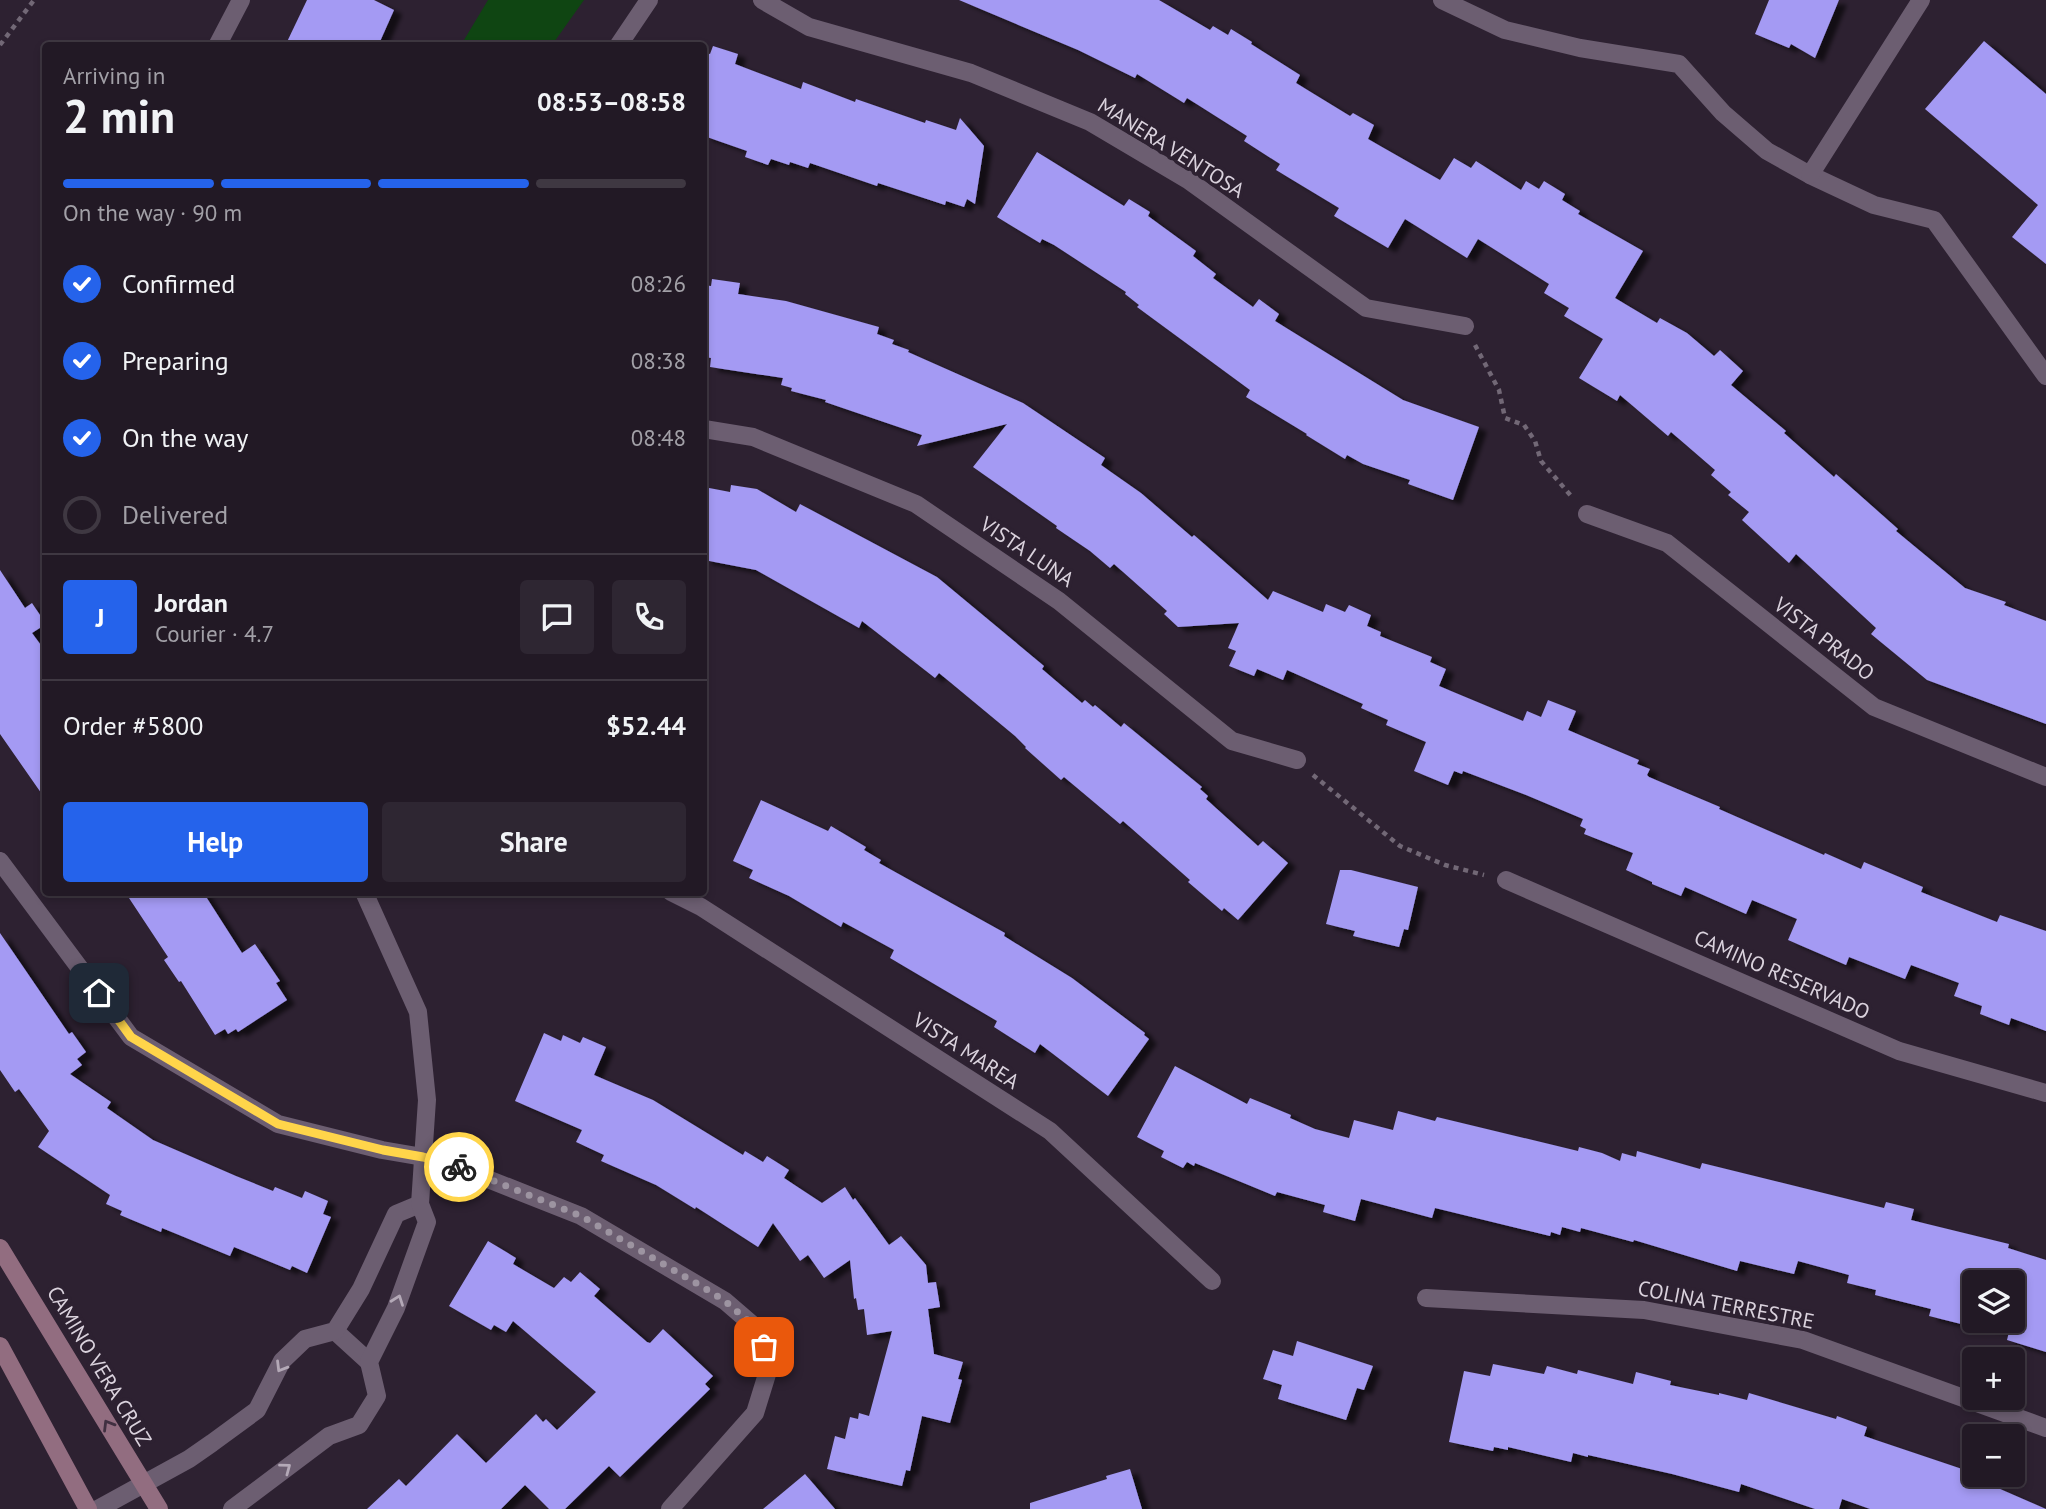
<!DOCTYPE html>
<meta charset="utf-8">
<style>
:root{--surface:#221925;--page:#2e2632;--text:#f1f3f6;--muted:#a2a0a7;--line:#3f3842;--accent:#2563eb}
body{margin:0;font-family:"PT Sans",sans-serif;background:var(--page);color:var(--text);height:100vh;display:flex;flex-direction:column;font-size:26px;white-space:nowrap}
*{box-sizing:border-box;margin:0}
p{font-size:23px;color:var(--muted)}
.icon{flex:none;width:38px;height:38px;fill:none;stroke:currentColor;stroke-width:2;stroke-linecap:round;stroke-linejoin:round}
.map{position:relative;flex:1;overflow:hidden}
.side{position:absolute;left:42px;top:42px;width:665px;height:854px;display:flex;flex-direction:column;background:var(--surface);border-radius:7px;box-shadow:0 4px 10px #0003,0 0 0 2px var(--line)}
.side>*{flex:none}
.fabs{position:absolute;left:1962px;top:1270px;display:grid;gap:14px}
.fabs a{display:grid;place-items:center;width:63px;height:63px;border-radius:7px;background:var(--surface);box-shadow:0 4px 10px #0003,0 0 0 2px var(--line);font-size:35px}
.pin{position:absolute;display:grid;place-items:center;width:60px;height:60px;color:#fff;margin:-30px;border-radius:14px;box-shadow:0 4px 10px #0006}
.courier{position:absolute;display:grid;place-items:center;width:70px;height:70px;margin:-35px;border:5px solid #ffd54a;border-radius:50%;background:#fff;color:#222;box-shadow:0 2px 9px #0007}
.head em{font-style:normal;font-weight:800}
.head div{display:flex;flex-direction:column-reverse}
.head{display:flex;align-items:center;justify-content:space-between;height:119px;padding:0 21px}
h1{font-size:46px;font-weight:800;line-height:52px}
.bar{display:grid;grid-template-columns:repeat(4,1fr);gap:10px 7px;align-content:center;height:84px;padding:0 21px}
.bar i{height:9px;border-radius:5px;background:var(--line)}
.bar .selected{background:var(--accent)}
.bar p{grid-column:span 4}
.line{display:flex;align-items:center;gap:18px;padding:0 21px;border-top:2px solid var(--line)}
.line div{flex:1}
.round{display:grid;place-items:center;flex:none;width:74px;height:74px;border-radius:7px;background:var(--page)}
ol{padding:0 21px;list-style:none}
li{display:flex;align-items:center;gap:21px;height:77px}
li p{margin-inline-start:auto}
li .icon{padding:7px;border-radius:50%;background:var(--accent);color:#fff;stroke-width:4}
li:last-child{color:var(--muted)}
li i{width:38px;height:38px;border:4px solid var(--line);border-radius:50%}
.cta{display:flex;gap:14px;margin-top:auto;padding:14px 21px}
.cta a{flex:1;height:80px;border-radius:7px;background:var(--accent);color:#fff;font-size:28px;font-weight:800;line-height:80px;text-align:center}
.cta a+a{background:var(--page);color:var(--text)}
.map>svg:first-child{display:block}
</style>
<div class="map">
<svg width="2046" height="1509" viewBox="0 0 2046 1509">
<defs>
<filter id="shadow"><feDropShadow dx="8" dy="4.5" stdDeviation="2" flood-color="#0009"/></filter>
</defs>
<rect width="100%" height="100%" fill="#2d2131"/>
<!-- green -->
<polygon fill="#0f4512" points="488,0 584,0 552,45 461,45"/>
<!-- building -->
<g fill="#a49af3" fill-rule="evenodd" filter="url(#shadow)">
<polygon points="307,0 374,0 394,10 378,46 285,46"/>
<polygon points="959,0 1159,0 1210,30 1213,26 1228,35 1231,29 1252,42 1251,44 1300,75 1296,83 1350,116 1353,113 1374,125 1368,139 1440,180 1454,158 1471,168 1476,161 1521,190 1526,181 1539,189 1544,181 1565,194 1562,200 1580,211 1578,214 1643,251 1615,298 1657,323 1660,318 1687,333 1714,356 1720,350 1743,371 1731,385 1786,431 1784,433 1834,477 1836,474 1898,529 1896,531 1965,588 2006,602 2004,605 2046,621 2046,724 1927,680 1871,634 1876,628 1796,554 1789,563 1742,520 1749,512 1728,495 1731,492 1711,475 1715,470 1671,432 1668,436 1620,395 1617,401 1579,378 1603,339 1564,316 1569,308 1544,293 1549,284 1478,239 1467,258 1405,219 1388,248 1334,216 1339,208 1276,170 1280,164 1244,141 1247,136 1187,98 1184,103 1137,74 1135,78 1078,50"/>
<polygon points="1769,0 1839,0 1815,58 1791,44 1789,48 1755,34"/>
<polygon points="1984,41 2046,94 2046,264 2012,237 2038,205 1925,109"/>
<polygon points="713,46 738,54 735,64 801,89 803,82 855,102 856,99 925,123 926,120 956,130 960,118 984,146 975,204 967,199 964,207 946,201 945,205 878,183 877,186 810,163 808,168 790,162 789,165 771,159 768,165 745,157 747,151 704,136 704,52 710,54"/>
<polygon points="1037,152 1124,206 1129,199 1150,212 1148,216 1196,251 1193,256 1216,274 1213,278 1253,307 1259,299 1279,314 1275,321 1403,400 1479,427 1453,500 1408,484 1410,480 1363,464 1347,455 1345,459 1306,435 1307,434 1246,397 1250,390 1137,307 1139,305 1125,294 1126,292 1054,245 1042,239 1040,243 997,217"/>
<polygon points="712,279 740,283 738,294 786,301 879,327 877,334 894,340 892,344 909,350 908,352 1023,403 1105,458 1101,465 1141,493 1192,537 1194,535 1268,600 1273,591 1323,612 1326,604 1345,612 1349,605 1371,615 1367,626 1381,632 1380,636 1432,657 1430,662 1446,669 1439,686 1523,721 1527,711 1541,717 1548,700 1576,711 1568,730 1639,760 1637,764 1650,769 1647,775 1649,777 1720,807 1719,809 1824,855 1825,853 1861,869 1864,862 1923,887 1921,892 1997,922 2000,915 2046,931 2046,1031 2011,1018 2009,1025 1980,1014 1982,1006 1954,996 1959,983 1911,965 1905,979 1849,957 1846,965 1788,940 1797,919 1752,900 1746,914 1685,887 1681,896 1652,884 1652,882 1626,870 1633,853 1584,834 1586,829 1580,826 1583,819 1526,795 1463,771 1462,774 1454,771 1448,785 1414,771 1426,742 1386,725 1388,720 1361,708 1363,704 1287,670 1283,680 1257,669 1254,676 1229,666 1236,651 1228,648 1239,623 1178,627 1164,614 1167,611 1114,564 1110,568 1090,551 1056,528 1057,526 973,467 1007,424 917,446 922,435 825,402 826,400 791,391 792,388 781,385 783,378 710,367 711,358 704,357 704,285 711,286"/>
<polygon points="731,485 757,489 796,512 800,504 937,577 1044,666 1042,669 1082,703 1085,700 1093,707 1095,705 1121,727 1124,723 1202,787 1200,789 1208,796 1206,799 1258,846 1263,841 1288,863 1238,920 1224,908 1222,911 1188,882 1190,880 1123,821 1120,824 1064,777 1061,780 1025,748 1026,747 1015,736 939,673 935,678 862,621 859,628 756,570 704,560 704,487 730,492"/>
<polygon points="0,570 25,608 32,603 46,624 32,633 46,652 46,800 0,734"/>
<polygon points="761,800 828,831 831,826 866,847 864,850 881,860 879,863 1005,933 1004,936 1072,978 1145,1033 1144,1035 1149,1039 1108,1096 1040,1044 1035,1053 994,1027 997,1021 890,958 894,950 843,922 841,927 789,896 749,878 753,870 733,861"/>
<polygon points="1340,870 1351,870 1418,887 1408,930 1404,929 1399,947 1353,936 1355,931 1326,924"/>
<polygon points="125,892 203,892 242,953 255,944 280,981 276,983 287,1000 238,1032 236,1029 228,1034 225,1029 215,1035 181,981 179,982 164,960 168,957"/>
<polygon points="0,933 69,1034 72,1032 86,1052 77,1059 82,1065 70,1074 111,1102 107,1108 153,1140 236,1176 273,1191 275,1187 302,1198 305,1191 328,1201 323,1214 331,1217 307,1273 292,1266 290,1270 234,1247 230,1256 162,1228 161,1232 120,1215 122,1211 106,1204 110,1195 38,1147 49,1131 19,1089 15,1092 0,1070"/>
<polygon points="544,1033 561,1041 563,1035 580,1043 583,1037 606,1047 594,1075 653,1100 743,1155 745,1151 763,1162 767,1156 789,1170 784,1178 822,1203 845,1187 853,1200 855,1198 889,1245 901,1236 926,1265 928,1283 936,1282 940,1307 928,1309 934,1354 963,1362 958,1379 962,1380 950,1423 922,1416 910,1471 906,1470 902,1486 827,1469 835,1436 845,1439 850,1417 858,1419 859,1413 869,1416 892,1331 867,1335 864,1309 858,1310 856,1298 854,1299 850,1260 824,1278 808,1255 800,1261 773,1223 758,1247 696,1207 695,1209 656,1185 601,1161 604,1155 576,1142 582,1130 515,1101"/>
<path d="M1175,1066l72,38 3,-6 41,17 -1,3 25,11 34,9 5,-18 39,10 5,-19 37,10 2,-4 141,34 1,-4 23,6 18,8 2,-8 14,4 1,-6 63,18 2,-6 182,45 2,-6 28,7 -3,11 98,24 -1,4 38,12v92l-39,-12 2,-8 -47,-12 -1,4 -32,-8 2,-7 -56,-14 1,-5 -29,-7 2,-8 -51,-14 -4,13 -54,-13 -3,10 -103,-31 -1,2 -52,-14 -1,4 -18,-5 -2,8 -9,-3 -1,4 -115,-28 -3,10 -71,-19 -6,22 -32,-9 2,-7 -48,-13 -2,4 -80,-33 -1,3 -7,-4 -4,6 -22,-11 3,-6 -27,-14zM1974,1283h38v38h-38z"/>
<polygon points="488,1241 516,1258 513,1264 554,1288 564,1277 571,1282 580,1272 600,1289 594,1296 647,1342 650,1343 663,1329 713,1376 705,1384 710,1389 620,1477 609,1466 565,1509 549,1509 525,1485 501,1509 367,1509 399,1479 406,1486 457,1434 486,1463 536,1414 543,1422 546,1419 557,1430 596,1392 513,1321 506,1332 494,1325 491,1330 449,1306"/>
<polygon points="1297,1341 1373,1366 1364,1390 1357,1388 1346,1420 1278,1399 1282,1385 1263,1379 1273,1350 1293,1356"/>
<polygon points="1493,1364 1544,1374 1547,1366 1577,1374 1578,1370 1633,1384 1636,1372 1671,1381 1670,1385 1719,1395 1719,1393 1747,1400 1749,1393 1836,1419 1837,1416 1867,1427 1864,1436 1974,1473 1974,1475 1994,1480 1991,1485 2046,1509 1870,1509 1842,1499 1839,1509 1815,1509 1741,1484 1739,1492 1672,1474 1588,1455 1588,1457 1573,1453 1571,1462 1508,1447 1508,1450 1494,1447 1493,1451 1449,1442 1464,1371 1490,1376"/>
<polygon points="1130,1469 1142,1509 1030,1509 1030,1503 1107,1479 1106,1476"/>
<polygon points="805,1474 835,1509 763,1509"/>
</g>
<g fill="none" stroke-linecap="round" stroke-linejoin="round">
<!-- path -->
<g stroke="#726876" stroke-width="4.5" stroke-dasharray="5 5" stroke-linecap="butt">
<polyline points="0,45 34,0"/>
<polyline points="1475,345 1499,390 1505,418 1524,425 1535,441 1541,461 1572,497"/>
<polyline points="1313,775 1400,846 1445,865 1484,875"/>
</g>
<!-- minor -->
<g stroke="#6c5e71" stroke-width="18">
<polyline points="762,0 809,27 971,73 1090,122 1188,180 1366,308 1465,326"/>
<polyline points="1442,0 1505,30 1580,48 1679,64 1723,113 1767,151 1810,175 1874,205 1934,220 2046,376"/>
<polyline points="217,46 241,0"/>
<polyline points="618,46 649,0"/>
<polyline points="1810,175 1921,0"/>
<polyline points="704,429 753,437 916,504 1059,601 1232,741 1297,760"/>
<polyline points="1587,514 1667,543 1874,707 2046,777"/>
<polyline points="0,861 131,1037 278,1124 382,1150 423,1157 460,1168 581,1216 725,1301 754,1326 764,1347 768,1371 755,1413 670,1509"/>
<polyline points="1506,880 1899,1051 2046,1093"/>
<polyline points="671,892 701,907 1050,1131 1212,1281"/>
<polyline points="1426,1298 1644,1310 1803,1340 2046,1428"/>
<polyline points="335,1331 369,1362"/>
<polyline points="98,1509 189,1459 212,1443 257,1410 282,1361 305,1339 335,1331 361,1289 396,1214 420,1204"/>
<polyline points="232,1509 329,1436 359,1425 377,1396 369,1362 396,1308 427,1222 420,1204 427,1100 418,1012 364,892"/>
</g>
<!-- secondary -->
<g stroke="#926d80" stroke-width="18">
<polyline points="0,1248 159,1509"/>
<polyline points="0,1346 88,1509"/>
</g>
</g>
<!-- one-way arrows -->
<defs><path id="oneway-chevron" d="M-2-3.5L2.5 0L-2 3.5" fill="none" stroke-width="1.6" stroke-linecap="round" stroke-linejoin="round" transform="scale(1.75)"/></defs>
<g stroke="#b4a9b7">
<use href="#oneway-chevron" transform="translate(398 1300) rotate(-70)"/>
<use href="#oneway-chevron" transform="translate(281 1367) rotate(121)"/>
<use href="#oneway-chevron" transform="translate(286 1468) rotate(-37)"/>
</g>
<use stroke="#413041" href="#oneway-chevron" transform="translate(108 1425) rotate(-121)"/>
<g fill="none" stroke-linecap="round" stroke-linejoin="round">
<!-- done -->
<polyline stroke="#9d94a1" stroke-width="7" stroke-dasharray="0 12.6" points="459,1167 581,1216 701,1286 725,1301 754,1326 764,1347"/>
<!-- route -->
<polyline stroke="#ffd54a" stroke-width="9" points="99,993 131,1037 278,1124 383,1150 423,1157 459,1167"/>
</g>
<g text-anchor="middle" stroke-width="7" stroke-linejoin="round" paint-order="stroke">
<!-- street labels -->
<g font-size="21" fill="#dad2dd" stroke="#2d2131">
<text transform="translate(1171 148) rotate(32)" y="7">MANERA VENTOSA</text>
<text transform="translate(1027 552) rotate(34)" y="7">VISTA LUNA</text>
<text transform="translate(1824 639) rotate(38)" y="7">VISTA PRADO</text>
<text transform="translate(1782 975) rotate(24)" y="7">CAMINO RESERVADO</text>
<text transform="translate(966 1051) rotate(33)" y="7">VISTA MAREA</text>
<text transform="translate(1726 1305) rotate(11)" y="7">COLINA TERRESTRE</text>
<text transform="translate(99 1366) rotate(59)" y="7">CAMINO VERA CRUZ</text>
</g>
</g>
</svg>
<div class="fabs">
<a><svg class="icon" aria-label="layers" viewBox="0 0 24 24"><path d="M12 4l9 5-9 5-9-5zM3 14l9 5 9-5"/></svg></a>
<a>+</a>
<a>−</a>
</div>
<div class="pin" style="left:764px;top:1347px;background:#ea580c"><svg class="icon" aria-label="bag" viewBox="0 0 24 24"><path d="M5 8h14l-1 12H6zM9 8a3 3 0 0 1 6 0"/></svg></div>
<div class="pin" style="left:99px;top:993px;background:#1f2937"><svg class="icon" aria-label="home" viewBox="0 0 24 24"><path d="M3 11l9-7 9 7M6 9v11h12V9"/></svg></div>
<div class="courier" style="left:459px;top:1167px"><svg class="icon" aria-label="bike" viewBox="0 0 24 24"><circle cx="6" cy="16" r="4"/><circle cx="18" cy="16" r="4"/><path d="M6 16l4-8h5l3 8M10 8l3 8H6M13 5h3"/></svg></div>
<section class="side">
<div class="head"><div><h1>2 min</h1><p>Arriving in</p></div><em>08:53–08:58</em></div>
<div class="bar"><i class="selected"></i><i class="selected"></i><i class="selected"></i><i></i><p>On the way · 90 m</p></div>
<ol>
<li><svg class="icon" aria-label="check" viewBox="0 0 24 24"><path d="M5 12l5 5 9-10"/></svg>Confirmed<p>08:26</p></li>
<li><svg class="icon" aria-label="check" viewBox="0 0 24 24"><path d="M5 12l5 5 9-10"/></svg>Preparing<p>08:38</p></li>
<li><svg class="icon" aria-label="check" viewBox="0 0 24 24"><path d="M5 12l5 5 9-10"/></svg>On the way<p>08:48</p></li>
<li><i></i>Delivered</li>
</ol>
<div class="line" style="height:126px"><b class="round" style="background:var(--accent);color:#fff">J</b><div><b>Jordan</b><p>Courier · 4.7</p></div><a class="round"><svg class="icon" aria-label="chat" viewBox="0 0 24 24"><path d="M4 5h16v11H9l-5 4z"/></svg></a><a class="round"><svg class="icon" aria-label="phone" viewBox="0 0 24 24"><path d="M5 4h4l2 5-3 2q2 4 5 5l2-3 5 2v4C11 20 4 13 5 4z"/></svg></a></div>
<div class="line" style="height:91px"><div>Order #5800</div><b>$52.44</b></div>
<div class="cta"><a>Help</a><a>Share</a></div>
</section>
</div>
